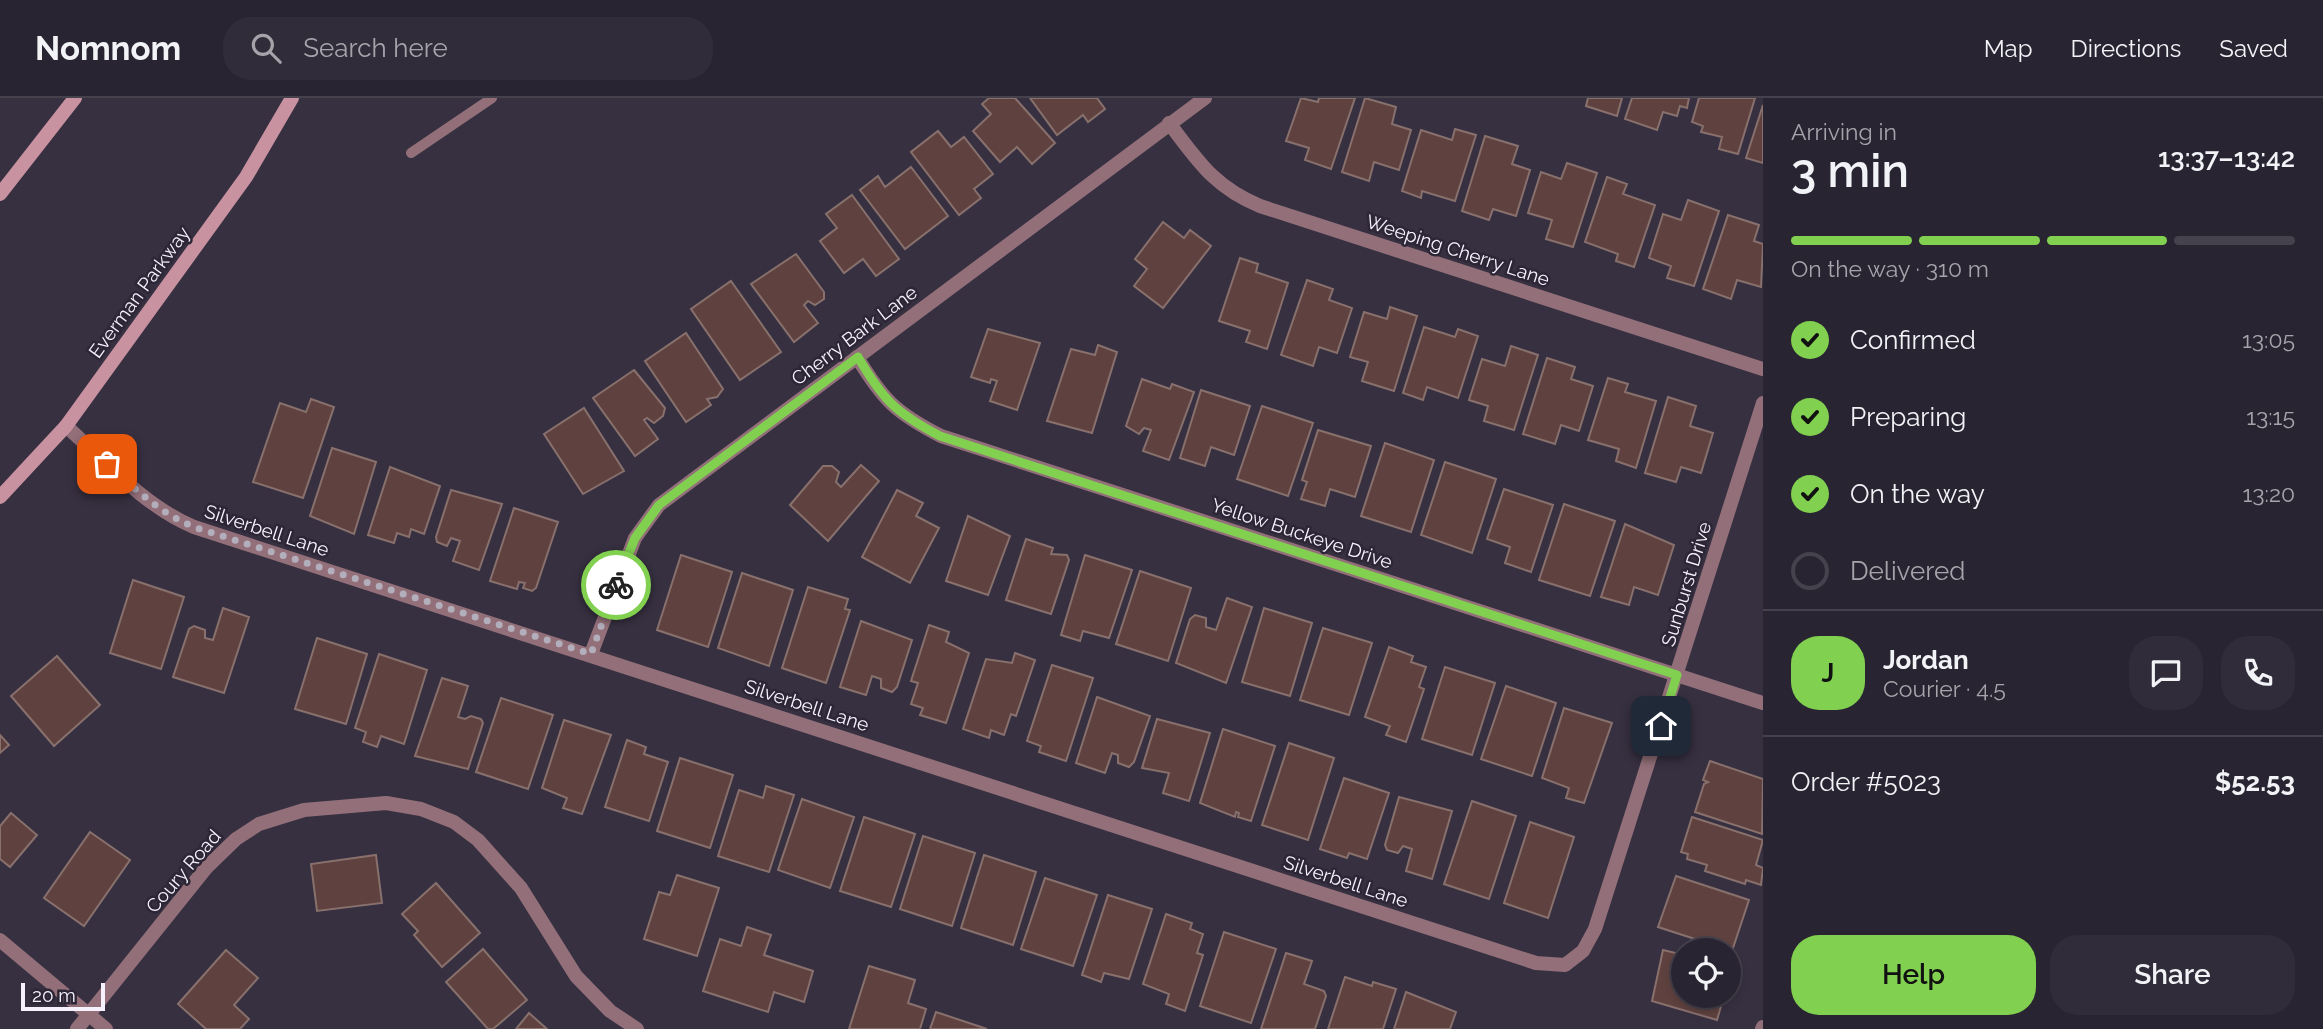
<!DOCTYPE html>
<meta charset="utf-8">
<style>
:root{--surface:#292431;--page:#312c39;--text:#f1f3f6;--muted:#a5a4ab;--line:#45414d;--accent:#81d050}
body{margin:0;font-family:Raleway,sans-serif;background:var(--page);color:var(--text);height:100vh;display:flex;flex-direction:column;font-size:26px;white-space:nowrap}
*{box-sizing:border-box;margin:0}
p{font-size:23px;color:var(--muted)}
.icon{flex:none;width:38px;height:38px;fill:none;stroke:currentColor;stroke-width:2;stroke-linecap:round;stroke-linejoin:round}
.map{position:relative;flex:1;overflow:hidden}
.panel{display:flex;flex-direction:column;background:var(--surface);width:560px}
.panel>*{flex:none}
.fabs{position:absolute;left:1671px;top:840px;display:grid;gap:14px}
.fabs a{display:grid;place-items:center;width:70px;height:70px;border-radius:50%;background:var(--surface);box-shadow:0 4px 10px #0003,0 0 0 2px var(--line);font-size:35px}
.scale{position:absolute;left:21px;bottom:18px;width:84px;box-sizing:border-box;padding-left:7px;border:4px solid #f6f2fd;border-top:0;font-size:19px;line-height:24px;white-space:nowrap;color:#f6f2fd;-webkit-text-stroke:5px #2d2637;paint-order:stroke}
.pin{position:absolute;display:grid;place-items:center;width:60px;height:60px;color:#fff;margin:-30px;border-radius:14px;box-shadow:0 4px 10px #0006}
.courier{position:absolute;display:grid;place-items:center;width:70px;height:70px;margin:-35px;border:5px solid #81d050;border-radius:50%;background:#fff;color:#222;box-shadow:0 2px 9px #0007}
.head em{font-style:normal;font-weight:600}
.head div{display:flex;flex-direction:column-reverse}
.head{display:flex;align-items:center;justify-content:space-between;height:119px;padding:0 28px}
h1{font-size:46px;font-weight:600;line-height:52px}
.bar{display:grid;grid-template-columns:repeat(4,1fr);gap:10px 7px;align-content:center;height:84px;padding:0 28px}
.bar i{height:9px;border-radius:5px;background:var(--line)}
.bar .on{background:var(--accent)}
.bar p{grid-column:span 4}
.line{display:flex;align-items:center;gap:18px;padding:0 28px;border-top:2px solid var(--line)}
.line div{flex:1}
.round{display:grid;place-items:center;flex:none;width:74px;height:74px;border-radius:28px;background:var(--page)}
ol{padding:0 28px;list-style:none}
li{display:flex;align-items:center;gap:21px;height:77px}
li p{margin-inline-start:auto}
li .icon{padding:7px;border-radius:50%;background:var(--accent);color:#111;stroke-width:4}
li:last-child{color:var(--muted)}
li i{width:38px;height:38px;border:4px solid var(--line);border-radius:50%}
.primary-button{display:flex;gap:14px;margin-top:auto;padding:14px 28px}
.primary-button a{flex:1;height:80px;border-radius:28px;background:var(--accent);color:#111;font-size:28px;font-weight:600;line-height:80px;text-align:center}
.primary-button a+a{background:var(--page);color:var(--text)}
header{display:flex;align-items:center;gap:42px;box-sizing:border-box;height:98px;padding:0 35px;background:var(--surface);border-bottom:2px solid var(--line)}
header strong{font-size:33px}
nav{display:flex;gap:38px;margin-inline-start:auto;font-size:24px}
.search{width:490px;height:63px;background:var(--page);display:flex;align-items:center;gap:18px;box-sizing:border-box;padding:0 24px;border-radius:28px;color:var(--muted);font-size:26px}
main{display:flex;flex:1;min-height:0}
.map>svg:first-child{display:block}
</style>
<header>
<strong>Nomnom</strong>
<div class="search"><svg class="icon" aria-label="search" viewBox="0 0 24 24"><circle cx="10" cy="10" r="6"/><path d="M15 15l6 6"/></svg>Search here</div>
<nav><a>Map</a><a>Directions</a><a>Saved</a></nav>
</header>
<main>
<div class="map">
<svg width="1763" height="931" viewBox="0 0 1763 931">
<rect width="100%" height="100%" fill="#373041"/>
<!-- building -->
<g fill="#5f423f" stroke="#88706d" stroke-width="2">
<polygon points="989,0 1015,0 1055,45 1032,66 1017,49 1000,64 973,33 991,16 982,6"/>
<polygon points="1030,0 1097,0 1105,11 1088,24 1083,17 1057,37"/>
<polygon points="1301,0 1318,4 1319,0 1355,0 1331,71 1305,62 1309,50 1286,43"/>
<polygon points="1365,0 1396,9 1392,26 1411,32 1399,72 1374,64 1369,83 1342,74"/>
<polygon points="1588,0 1622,0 1617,18 1586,8"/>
<polygon points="1632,0 1689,0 1687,10 1680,8 1677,18 1663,14 1657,32 1625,21"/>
<polygon points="1699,0 1755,0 1738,56 1719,51 1722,39 1701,34 1703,28 1692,24"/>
<polygon points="1763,7 1763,65 1746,60"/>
<polygon points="1455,31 1476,37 1455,103 1422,93 1421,100 1402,93 1421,32 1452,42"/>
<polygon points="938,33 951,49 964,39 993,76 974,91 981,100 959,117 911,54"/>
<polygon points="1485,38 1518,48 1512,66 1530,72 1516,118 1493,111 1489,122 1462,113"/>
<polygon points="1567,65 1597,75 1573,149 1546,141 1552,122 1528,115 1541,74 1561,81"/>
<polygon points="911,69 948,118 905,151 860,92 878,78 885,89"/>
<polygon points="1607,79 1627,86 1623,96 1655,107 1634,169 1616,163 1618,156 1585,144"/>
<polygon points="852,97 899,161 876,178 863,161 844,175 820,143 837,130 826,116"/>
<polygon points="1688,102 1719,113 1694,188 1667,180 1671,168 1649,160 1663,116 1681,122"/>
<polygon points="1728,117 1759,127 1754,143 1763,146 1761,189 1737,182 1731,201 1703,191"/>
<polygon points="1163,124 1184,140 1190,132 1211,148 1163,210 1134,188 1147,171 1135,161"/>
<polygon points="796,156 824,194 824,201 815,207 808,203 804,207 818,225 794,244 751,186"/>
<polygon points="1240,160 1258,166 1256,174 1288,185 1267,251 1246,244 1250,233 1219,223"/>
<polygon points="1307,182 1333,191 1329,202 1352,210 1337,255 1319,249 1313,268 1281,257"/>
<polygon points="731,183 781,254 740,282 691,211"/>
<polygon points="1390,209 1417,218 1394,293 1362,283 1368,264 1350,259 1364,214 1387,221"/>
<polygon points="1424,229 1455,239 1458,231 1478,238 1458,300 1427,289 1423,302 1403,295"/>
<polygon points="988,231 1040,245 1017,312 990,303 997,283 991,281 990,285 971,279"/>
<polygon points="686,235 723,291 717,299 707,301 711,307 686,324 645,263"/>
<polygon points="1098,247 1117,254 1092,335 1047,323 1071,251 1095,257"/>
<polygon points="1511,248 1538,257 1514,332 1484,323 1488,308 1469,302 1482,261 1505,268"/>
<polygon points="1547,260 1575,269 1571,281 1593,288 1579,333 1561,327 1555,346 1523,336"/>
<polygon points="634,272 665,310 663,318 654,325 647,320 644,322 658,341 635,358 593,300"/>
<polygon points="1608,280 1628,286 1625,294 1656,303 1636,370 1616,363 1619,351 1588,342"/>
<polygon points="1142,281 1170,291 1172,286 1194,294 1169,362 1143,353 1151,332 1144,330 1139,336 1126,328"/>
<polygon points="1201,292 1250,308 1234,357 1211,349 1205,368 1180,360"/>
<polygon points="1668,299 1696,308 1690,328 1713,335 1701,375 1681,369 1676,384 1645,375"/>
<polygon points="311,301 334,309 303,400 253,384 280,305 306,314"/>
<polygon points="1262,308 1313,325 1288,398 1237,381"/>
<polygon points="584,310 624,373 583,396 544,336"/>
<polygon points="1318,332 1371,348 1355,399 1330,391 1325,408 1301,401 1307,384 1302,382"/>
<polygon points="1385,345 1434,362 1411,434 1361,418"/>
<polygon points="332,350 376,364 354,436 310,418"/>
<polygon points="1445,364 1496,381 1472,455 1421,437"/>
<polygon points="861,367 879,383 828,443 790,407 823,368 832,368 839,374 836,384 841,389"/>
<polygon points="390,369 440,388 424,436 411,431 409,439 397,435 394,445 368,437"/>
<polygon points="1504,391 1553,407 1531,474 1505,465 1510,449 1487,441"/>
<polygon points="451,392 502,406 479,472 453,463 460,443 451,440 447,448 437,444 436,439"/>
<polygon points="897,392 923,405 916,418 939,430 910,485 862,459"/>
<polygon points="1564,406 1615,423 1590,498 1539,482"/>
<polygon points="514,410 558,424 536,490 532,493 523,490 525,485 519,484 517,491 490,483"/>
<polygon points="968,418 1010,438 988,497 946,483"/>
<polygon points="1625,426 1674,447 1658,497 1634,489 1629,507 1601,499"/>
<polygon points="1026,441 1053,450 1051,456 1067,457 1069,462 1051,516 1006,502"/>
<polygon points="681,457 732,474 708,549 657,532"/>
<polygon points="1085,457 1132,472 1109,540 1083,533 1080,543 1061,537"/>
<polygon points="1140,473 1191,490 1168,563 1116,546"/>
<polygon points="742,475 793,492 769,568 718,550"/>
<polygon points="133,482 184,499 161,571 110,555"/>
<polygon points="808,489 848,501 845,511 850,512 826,585 782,570"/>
<polygon points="1227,500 1252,509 1226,585 1176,565 1190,521 1195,517 1206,520 1206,529 1216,532"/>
<polygon points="223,510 249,519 224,595 173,579 189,531 194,528 205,532 205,540 213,542"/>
<polygon points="1264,510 1312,525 1290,598 1242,584"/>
<polygon points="861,523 912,542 897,589 892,594 881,590 881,581 872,578 866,597 840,589"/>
<polygon points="929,527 949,534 946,544 969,555 946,625 920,617 923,610 911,606 918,585 911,583"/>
<polygon points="1323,530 1372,545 1349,617 1300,602"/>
<polygon points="317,540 367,556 346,626 295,611"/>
<polygon points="1389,549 1413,558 1411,564 1426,569 1419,589 1424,591 1406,644 1386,637 1390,628 1365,619"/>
<polygon points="1015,555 1035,562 1016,618 1011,616 1004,637 991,632 989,640 963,631 986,561 1012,565"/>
<polygon points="379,556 427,572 404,646 381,638 377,649 363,644 366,634 355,630"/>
<polygon points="57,558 100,607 54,648 11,598"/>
<polygon points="1052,567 1093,580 1066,663 1039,654 1041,648 1027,643"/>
<polygon points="1445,569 1495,585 1472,657 1422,641"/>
<polygon points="442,580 468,588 458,619 465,621 471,618 481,621 483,625 468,671 415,658"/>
<polygon points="1506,588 1556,605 1532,678 1481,661"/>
<polygon points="1097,599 1150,618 1134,664 1129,669 1118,665 1118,657 1112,655 1105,675 1076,665"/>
<polygon points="501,600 553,617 528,691 476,674"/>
<polygon points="1564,610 1612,625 1584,705 1566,700 1569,690 1542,680"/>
<polygon points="1157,621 1210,635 1189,703 1163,695 1169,675 1142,670"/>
<polygon points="564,622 611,637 582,716 563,710 567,700 542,690"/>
<polygon points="1223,631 1275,648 1251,723 1238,719 1239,715 1236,714 1235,719 1200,705"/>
<polygon points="0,637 9,647 0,655"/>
<polygon points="627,642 646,649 644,656 668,664 649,723 605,709"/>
<polygon points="1289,645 1334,660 1308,742 1262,727"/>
<polygon points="680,660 733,677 710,750 657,733"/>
<polygon points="1710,663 1763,681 1762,736 1695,714 1704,686 1708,684 1703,682"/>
<polygon points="1344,680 1389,695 1367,761 1349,755 1347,760 1320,751"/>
<polygon points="766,688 794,697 769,774 718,758 739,692 763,700"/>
<polygon points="1399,699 1452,713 1432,781 1406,773 1412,751 1403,748 1398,755 1387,752 1385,747"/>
<polygon points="802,701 854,719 830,790 778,772"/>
<polygon points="1472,703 1516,718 1489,801 1444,786"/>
<polygon points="11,715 37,737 10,769 0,761 0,728"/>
<polygon points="864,719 915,736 891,809 840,793"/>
<polygon points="1692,719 1763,742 1756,767 1763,770 1761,787 1746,782 1745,786 1705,773 1707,767 1687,761 1688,756 1681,754"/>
<polygon points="1530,724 1574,739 1548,820 1504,805"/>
<polygon points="90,734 130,762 84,828 44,800"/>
<polygon points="923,738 975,755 952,828 900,811"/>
<polygon points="376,757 382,805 317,813 311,766"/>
<polygon points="984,757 1036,774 1013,847 961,830"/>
<polygon points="677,777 719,790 697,858 644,841 659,794 670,797"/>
<polygon points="1676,778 1749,802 1732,853 1658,829"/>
<polygon points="1045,780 1097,797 1073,868 1021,851"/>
<polygon points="436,785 480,835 442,869 414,837 418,833 402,816"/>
<polygon points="1108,797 1152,811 1129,881 1104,875 1101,884 1082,877"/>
<polygon points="1166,816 1192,825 1190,831 1203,836 1197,855 1203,857 1185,913 1166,906 1169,896 1143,886"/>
<polygon points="747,829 771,837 764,857 813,873 804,904 774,894 768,914 703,893 720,841 741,848"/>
<polygon points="1224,834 1276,851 1251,925 1200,908"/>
<polygon points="483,851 527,902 493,931 488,931 446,884"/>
<polygon points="226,852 258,880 234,907 249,921 240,931 206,931 178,906"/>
<polygon points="1663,852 1684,857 1684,898 1724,898 1717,922 1652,903"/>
<polygon points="1286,855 1312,863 1304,886 1324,893 1326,898 1315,931 1261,931"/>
<polygon points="869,868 915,882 908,905 926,911 920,931 849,931"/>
<polygon points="1345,879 1372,888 1373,884 1396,891 1383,931 1328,931"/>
<polygon points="1406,894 1456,914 1450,931 1394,931"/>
<polygon points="936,914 987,931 930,931"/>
<polygon points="529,915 547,931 516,931"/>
</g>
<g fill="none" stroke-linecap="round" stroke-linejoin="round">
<!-- service -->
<polyline stroke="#937079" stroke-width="10" points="411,55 492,0"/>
<!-- minor -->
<g stroke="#937079" stroke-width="14">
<path d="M1169,25c29,38 45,64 91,83l503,163"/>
<path d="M857,259c26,43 39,56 84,79l822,267"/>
<path d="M66,328c40,36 78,80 128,101l1342,436 29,2 18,-14 12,-22 168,-526"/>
<polyline points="591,556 635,440 659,407 1205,0"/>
<polyline points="0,842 106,931"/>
<polyline points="77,931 206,770 236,741 259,726 304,712 386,705 421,711 454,724 478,742 521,790 576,878 610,913 637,931"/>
</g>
<!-- tertiary -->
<polyline stroke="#937079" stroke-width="14" points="1762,931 1763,929"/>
<!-- secondary -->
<g stroke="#c892a0" stroke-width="14">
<polyline points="0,96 75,0"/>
<polyline points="0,399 66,328 246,79 292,0"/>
</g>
</g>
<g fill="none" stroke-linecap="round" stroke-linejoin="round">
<!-- done -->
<path stroke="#b3aebb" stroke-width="7" stroke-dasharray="0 12.6" d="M107,366c28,25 53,49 87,63l397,127 25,-69"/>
<!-- route -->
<path stroke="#81d050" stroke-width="9" d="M616,487l19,-47 24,-33 199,-148c25,43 38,56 82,79l737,239 -16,51"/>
</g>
<g text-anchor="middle" stroke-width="5" stroke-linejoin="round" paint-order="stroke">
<!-- street labels -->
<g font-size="19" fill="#f6f2fd" stroke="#2d2637">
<text transform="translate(1458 152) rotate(18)" y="7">Weeping Cherry Lane</text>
<text transform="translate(139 194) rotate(-54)" y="7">Everman Parkway</text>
<text transform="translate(854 237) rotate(-37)" y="7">Cherry Bark Lane</text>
<text transform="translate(267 432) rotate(18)" y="7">Silverbell Lane</text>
<text transform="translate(1302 435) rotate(18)" y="7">Yellow Buckeye Drive</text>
<text transform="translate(1686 486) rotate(-73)" y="7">Sunburst Drive</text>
<text transform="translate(807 607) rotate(18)" y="7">Silverbell Lane</text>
<text transform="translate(183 773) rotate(-49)" y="7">Coury Road</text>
<text transform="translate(1346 783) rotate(18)" y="7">Silverbell Lane</text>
</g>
</g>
</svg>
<div class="fabs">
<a><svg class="icon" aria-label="locate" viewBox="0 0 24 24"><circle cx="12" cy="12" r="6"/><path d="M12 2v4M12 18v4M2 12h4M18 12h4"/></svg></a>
</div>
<div class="scale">20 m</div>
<div class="pin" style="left:107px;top:366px;background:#ea580c"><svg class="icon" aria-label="bag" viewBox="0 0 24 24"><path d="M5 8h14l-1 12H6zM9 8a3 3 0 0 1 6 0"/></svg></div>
<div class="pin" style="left:1661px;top:628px;background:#1f2937"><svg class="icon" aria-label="home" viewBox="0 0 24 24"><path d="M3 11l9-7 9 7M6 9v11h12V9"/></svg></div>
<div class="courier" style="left:616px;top:487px"><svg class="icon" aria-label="bike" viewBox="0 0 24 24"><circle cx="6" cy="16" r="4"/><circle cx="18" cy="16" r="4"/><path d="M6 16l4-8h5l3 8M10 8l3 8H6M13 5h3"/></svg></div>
</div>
<section class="panel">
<div class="head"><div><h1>3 min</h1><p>Arriving in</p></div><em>13:37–13:42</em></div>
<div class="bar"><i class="on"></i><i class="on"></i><i class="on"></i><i></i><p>On the way · 310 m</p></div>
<ol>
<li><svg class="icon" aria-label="check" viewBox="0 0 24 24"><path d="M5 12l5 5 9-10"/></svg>Confirmed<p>13:05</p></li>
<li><svg class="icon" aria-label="check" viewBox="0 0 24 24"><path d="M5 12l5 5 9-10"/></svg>Preparing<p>13:15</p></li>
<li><svg class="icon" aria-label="check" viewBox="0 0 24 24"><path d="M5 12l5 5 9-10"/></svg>On the way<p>13:20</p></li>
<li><i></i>Delivered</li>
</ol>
<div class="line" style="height:126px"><b class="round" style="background:var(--accent);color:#111">J</b><div><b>Jordan</b><p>Courier · 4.5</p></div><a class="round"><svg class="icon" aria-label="chat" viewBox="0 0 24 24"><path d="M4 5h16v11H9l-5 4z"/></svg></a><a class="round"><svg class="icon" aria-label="phone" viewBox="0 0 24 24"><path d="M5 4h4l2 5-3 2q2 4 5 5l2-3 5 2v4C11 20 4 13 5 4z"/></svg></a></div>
<div class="line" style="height:91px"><div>Order #5023</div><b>$52.53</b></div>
<div class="primary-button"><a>Help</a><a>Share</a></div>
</section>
</main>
